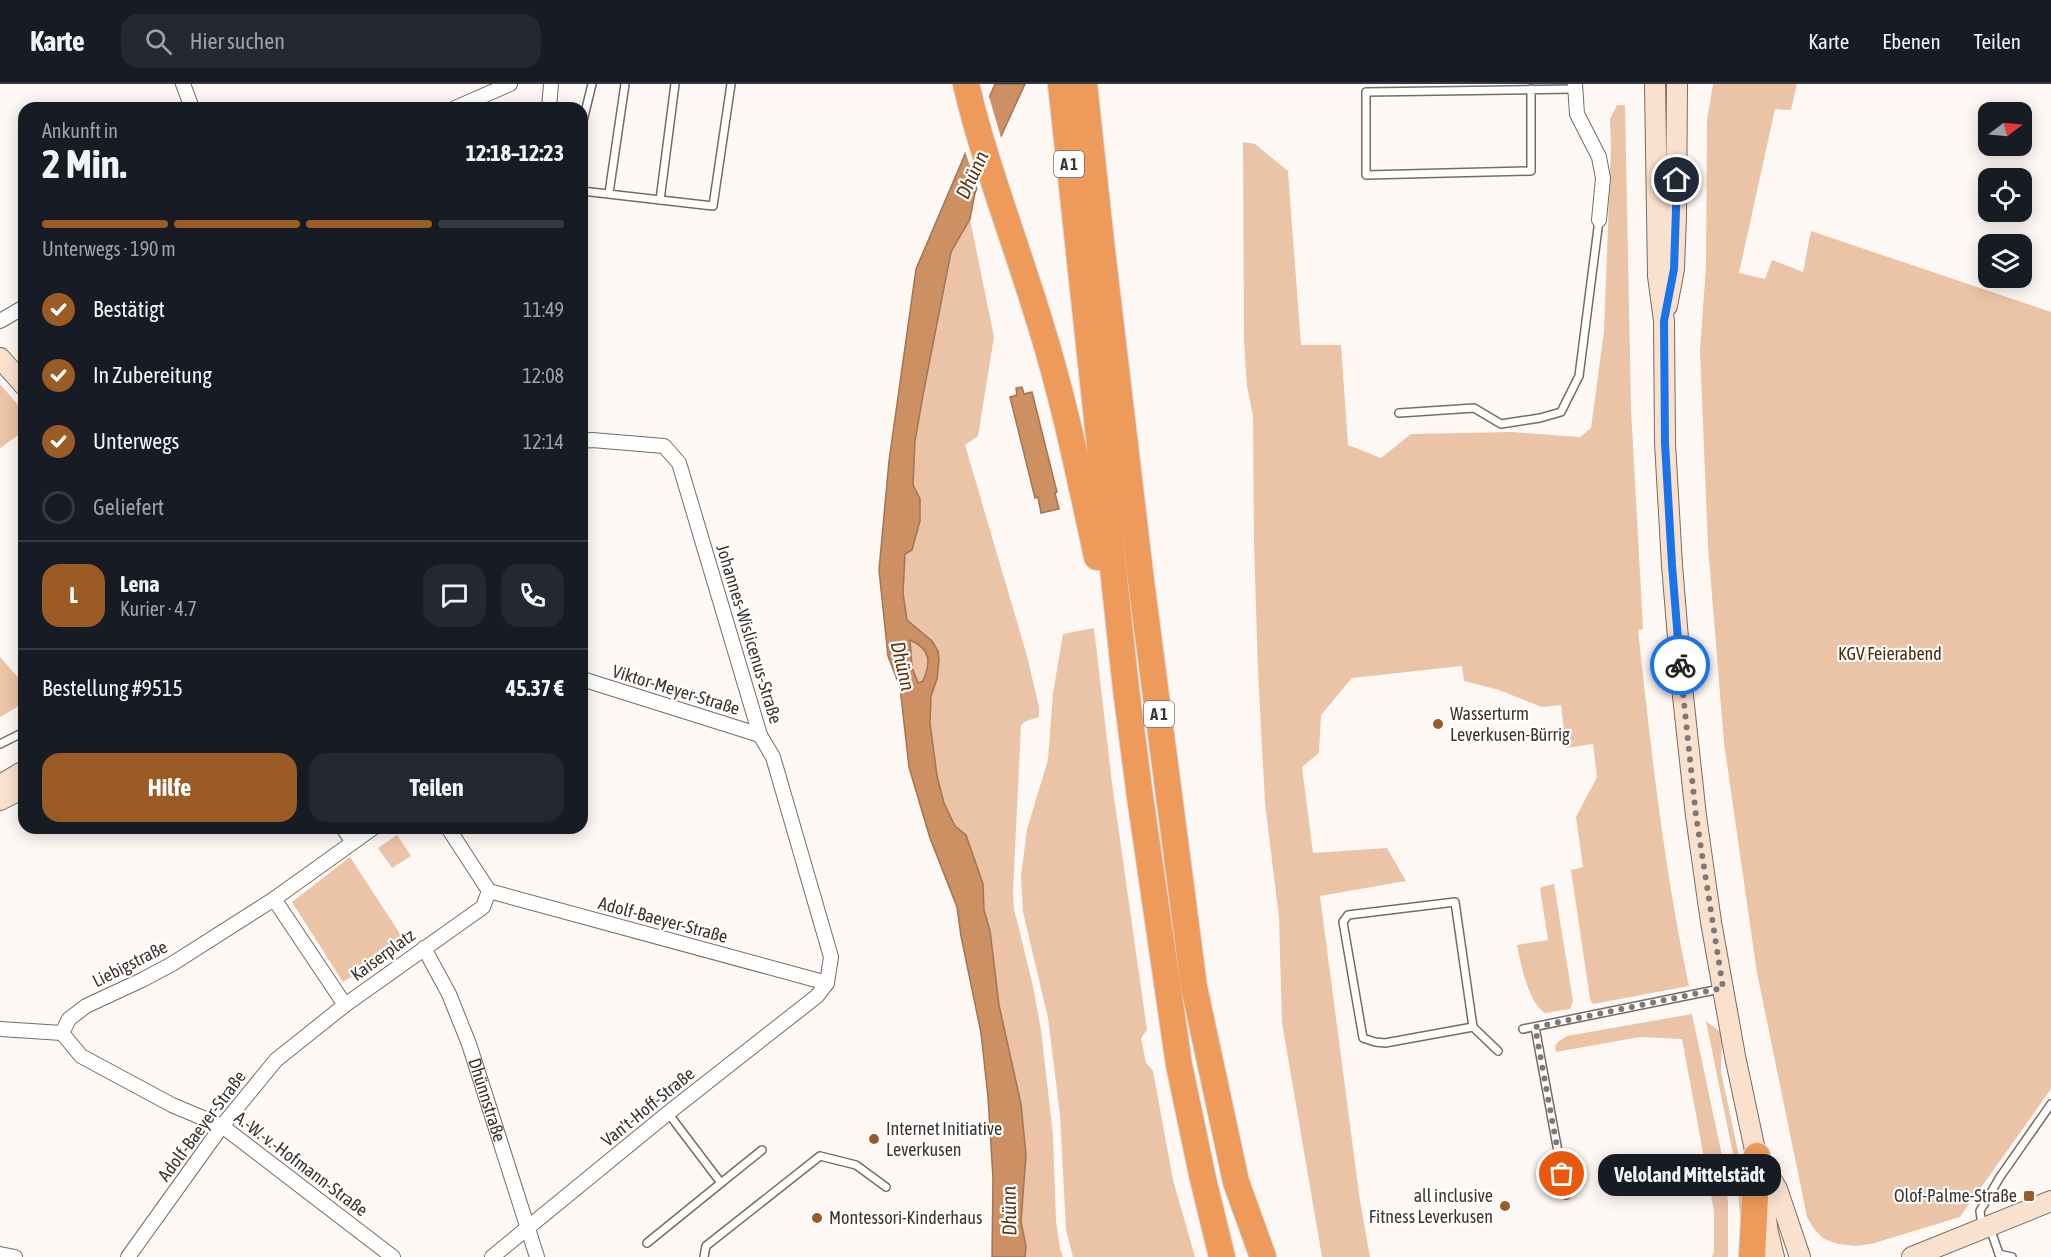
<!DOCTYPE html>
<html lang="de">
<meta charset="utf-8">
<style>
:root{--surface:#171b24;--page:#242831;--text:#f1f3f6;--muted:#9ea1a6;--line:#363941;--accent:#9b5b25}
body{margin:0;font-family:"Asap Condensed",sans-serif;background:var(--page);color:var(--text);height:100vh;display:flex;flex-direction:column;font-size:22px;white-space:nowrap}
*{box-sizing:border-box;margin:0}
p{font-size:20px;color:var(--muted)}
.icon{flex:none;width:33px;height:33px;fill:none;stroke:currentColor;stroke-width:2;stroke-linecap:round;stroke-linejoin:round}
.map{position:relative;flex:1;overflow:hidden}
.side{position:absolute;left:18px;top:18px;width:570px;height:732px;display:flex;flex-direction:column;background:var(--surface);border-radius:18px;box-shadow:0 3px 15px #0003}
.side>*{flex:none}
.needle{width:39px;rotate:74deg}
.tools{position:absolute;left:1978px;top:18px;display:grid;gap:12px}
.tools a{display:grid;place-items:center;width:54px;height:54px;border-radius:12px;background:var(--surface);box-shadow:0 3px 15px #0003;font-size:30px}
.pin{position:absolute;display:grid;place-items:center;width:51px;height:51px;color:#fff;margin:-26px;border:3px solid #fff;border-radius:50%;box-shadow:0 2px 6px #0007}
.courier{position:absolute;display:grid;place-items:center;width:60px;height:60px;margin:-30px;border:4px solid #1a73e8;border-radius:50%;background:#fff;color:#222;box-shadow:0 2px 8px #0007}
.bubble{position:absolute;height:42px;border-radius:18px;background:var(--surface);box-shadow:0 3px 15px #0003;font-size:20px;font-weight:700;line-height:42px;text-align:center}
.headline em{font-style:normal;font-weight:700}
.headline div{display:flex;flex-direction:column-reverse}
.headline{display:flex;align-items:center;justify-content:space-between;height:102px;padding:0 24px}
h1{font-size:39px;font-weight:700;line-height:45px}
.bar{display:grid;grid-template-columns:repeat(4,1fr);gap:9px 6px;align-content:center;height:72px;padding:0 24px}
.bar i{height:8px;border-radius:4px;background:var(--line)}
.bar .active{background:var(--accent)}
.bar p{grid-column:span 4}
.line{display:flex;align-items:center;gap:15px;padding:0 24px;border-top:2px solid var(--line)}
.line div{flex:1}
.round{display:grid;place-items:center;flex:none;width:63px;height:63px;border-radius:18px;background:var(--page)}
ol{padding:0 24px;list-style:none}
li{display:flex;align-items:center;gap:18px;height:66px}
li p{margin-inline-start:auto}
li .icon{padding:6px;border-radius:50%;background:var(--accent);color:#fff;stroke-width:4}
li:last-child{color:var(--muted)}
li i{width:33px;height:33px;border:3px solid var(--line);border-radius:50%}
.cta{display:flex;gap:12px;margin-top:auto;padding:12px 24px}
.cta a{flex:1;height:69px;border-radius:18px;background:var(--accent);color:#fff;font-size:24px;font-weight:700;line-height:69px;text-align:center}
.cta a+a{background:var(--page);color:var(--text)}
header{display:flex;align-items:center;gap:36px;box-sizing:border-box;height:84px;padding:0 30px;background:var(--surface);border-bottom:2px solid var(--line)}
header strong{font-size:28px}
nav{display:flex;gap:33px;margin-inline-start:auto;font-size:21px}
.search{width:420px;height:54px;background:var(--page);display:flex;align-items:center;gap:15px;box-sizing:border-box;padding:0 21px;border-radius:18px;color:var(--muted);font-size:22px}
.map>svg:first-child{display:block}
</style>
<header>
<strong>Karte</strong>
<div class="search"><svg class="icon" aria-label="search" viewBox="0 0 24 24"><circle cx="10" cy="10" r="6"/><path d="M15 15l6 6"/></svg>Hier suchen</div>
<nav><a>Karte</a><a>Ebenen</a><a>Teilen</a></nav>
</header>
<div class="map">
<svg width="2051" height="1173" viewBox="0 0 2051 1173">
<rect width="100%" height="100%" fill="#fef8f4"/>
<!-- green -->
<g fill="#ebc3a6">
<polygon points="1713,0 1797,0 1791,26 1775,25 1739,189 1765,195 1772,176 1803,188 1811,147 2051,228 2051,1005 1960,1133 1871,1160 1855,1162 1838,1160 1824,1155 1814,1145 1807,1133 1757,889 1724,659 1708,462 1700,267 1706,182 1707,36"/>
<path d="M1617,21h8l6,303 12,221 -5,1c13,119 26,239 51,356l-96,18 -3,-5 -19,-129 12,-3 -7,-50 21,-40 -4,-33 -27,4 -5,-43 -19,2 -43,-17 -35,-9 -2,-15 -110,12 -31,37 -2,38 -17,14 11,86 74,-5 19,33 -86,15 40,305 10,56h-48l-40,-234 -3,-105 -14,-115 -7,-132 -4,-126 -1,-129 -6,-30 -3,-44 -1,-200 12,2 33,27 13,174h40l7,100 33,13 30,-24 100,-2 69,5 11,-9 13,-97 7,-183 -1,-29z"/>
<polygon points="970,135 994,253 978,352 965,361 1027,572 1039,623 1039,633 1026,637 1021,641 1013,808 1014,825 1033,902 1041,946 1053,1051 1056,1137 1060,1165 1063,1173 1025,1173 1026,1162 1021,1138 1026,1071 1021,1020 999,921 990,847 984,826 983,800 966,752 955,743 944,719 937,693 930,639 931,612 937,595 932,557 907,536 903,509 905,470 920,415 913,401 915,357 923,311 951,168"/>
<polygon points="0,300 24,328 24,347 0,364"/>
<polygon points="1094,544 1112,699 1147,946 1141,954 1146,979 1153,987 1173,1096 1195,1173 1073,1173 1066,1146 1060,1031 1048,934 1023,828 1021,792 1027,745 1048,676 1053,609 1063,550"/>
<path d="M910,555c21,12 21,22 13,42l-5,2 -6,-16z"/>
<polygon points="0,573 24,600 24,619 0,633"/>
<polygon points="397,751 411,772 392,784 378,764"/>
<polygon points="350,773 406,859 343,898 292,818"/>
<path d="M1554,800l19,117 -3,8 -25,4c-17,-11 -24,-48 -28,-68l31,-5 -8,-51 2,-2z"/>
<polygon points="1692,930 1725,1086 1728,1119 1728,1173 1712,1173 1714,1168 1714,1128 1682,955 1640,953 1556,968 1555,962 1559,957 1567,952"/>
<polygon points="1706,937 1722,949 1721,988 1739,1072 1745,1110 1741,1149 1737,1090"/>
</g>
<!-- water -->
<g fill="#cd9063" stroke="#a17554" stroke-width="1.5" fill-rule="evenodd">
<path d="M995,0h30l-50,109 -5,26 -19,33 -28,143 -8,46 -2,44 7,14v22l-8,29 -7,4 -2,39 4,27 25,21 6,10 1,9 -2,19 -6,17 -1,27 7,53 7,27 11,23 11,9 17,49 1,26 6,21 9,74 22,99 5,51 -5,67 5,24 -1,11h-33l1,-78 -5,-82 -7,-64 -20,-97 -4,-29 -27,-69 -21,-71 -9,-80 -12,-31 -9,-86 10,-109 27,-192zM910,556c21,9 21,22 13,41l-5,2 -6,-16z"/>
<polygon points="1022,303 1024,310 1032,308 1057,408 1055,409 1059,425 1041,429 1038,413 1035,414 1010,313 1017,311 1016,304"/>
</g>
<!-- pier -->
<polygon fill="#fef8f4" points="988,9 1002,57 979,109 964,64"/>
<g fill="none" stroke-linecap="round" stroke-linejoin="round">
<!-- lane casing -->
<g stroke="#786b62" stroke-width="10">
<g id="lane">
<polyline points="1531,5 1531,87 1366,91 1366,8 1574,5"/>
<polyline points="582,41 592,0"/>
<polyline points="582,107 713,122 731,0"/>
<polyline points="609,109 625,0"/>
<polyline points="660,116 675,0"/>
<polyline points="1399,329 1474,324 1501,340 1540,334 1561,328 1579,292 1599,136"/>
<polyline points="0,660 24,648"/>
<polyline points="1473,943 1385,959 1375,958 1363,954 1343,838 1348,831 1455,818 1473,943 1498,967"/>
<polyline points="1535,943 1566,1111"/>
<polyline points="1523,945 1720,905"/>
<polyline points="668,1029 721,1099 762,1066"/>
<polyline points="1982,1142 1980,1127 2000,1093 2051,1020"/>
<polyline points="1990,1144 1999,1170"/>
<polyline points="647,1159 721,1099"/>
<polyline points="1999,1170 2012,1173"/>
<polyline points="704,1173 706,1162 820,1072 856,1081 886,1103"/>
</g>
</g>
<!-- street casing -->
<g stroke="#786b62" stroke-width="16">
<g id="street">
<polyline points="183,0 192,24"/>
<polyline points="1575,0 1577,30 1599,73 1603,94 1599,136"/>
<polyline points="455,24 510,0"/>
<polyline points="549,24 551,0"/>
<polyline points="0,237 24,223"/>
<polyline points="582,595 760,651"/>
<polyline points="343,744 353,758"/>
<polyline points="489,807 827,899"/>
<polyline points="274,815 345,921 483,823 489,807 448,744"/>
<path id="s1" d="M424,864l25,46 20,50 68,213"/>
<polyline points="0,945 62,949 69,935 86,922 142,896 172,880 274,815 373,744"/>
<polyline points="62,949 81,972 172,1021 222,1042 393,1173"/>
<polyline points="0,1170 15,1173"/>
<polyline points="128,1173 222,1042 276,976 345,921"/>
<polyline points="492,1173 668,1029 817,912 827,899 831,873 773,673 760,651 679,379 664,362 592,356 582,357"/>
</g>
</g>
<!-- secondary casing -->
<g stroke="#786b62" stroke-width="22">
<g id="secondary">
<polyline points="1655,0 1658,192 1664,237 1665,359 1672,481 1682,603 1696,732 1711,838 1735,972 1759,1085"/>
<polyline points="1667,222 1674,185 1676,132 1677,0"/>
<polyline points="0,274 24,301"/>
<polyline points="0,701 24,687"/>
<polyline points="0,716 24,704"/>
<polyline points="1757,1072 1777,1105 1800,1173"/>
<polyline points="1763,1114 1768,1149 1774,1173"/>
<polyline points="1912,1173 2051,1117"/>
</g>
</g>
<!-- highway casing -->
<g stroke="#d8d7d6" stroke-width="28">
<g id="highway">
<path d="M966,0c19,81 50,159 74,239 24,76 40,156 57,234"/>
<polyline points="1061,0 1126,605 1140,713 1179,981 1203,1095 1222,1173"/>
<polyline points="1084,0 1101,158 1141,497 1194,903 1236,1098 1263,1173"/>
<polyline points="1752,1173 1757,1072"/>
</g>
</g>
<!-- lane -->
<use href="#lane" stroke="#fff" stroke-width="7"/>
<!-- street -->
<use href="#street" stroke="#fff" stroke-width="14"/>
<!-- secondary -->
<use href="#secondary" stroke="#fae1ce" stroke-width="20"/>
<!-- highway -->
<use href="#highway" stroke="#ee9a5a" stroke-width="26"/>
</g>
<g fill="none" stroke-linecap="round" stroke-linejoin="round">
<!-- done -->
<polyline stroke="#7f7975" stroke-width="6" stroke-dasharray="0 10.8" points="1562,1090 1535,943 1723,904 1696,732 1680,581"/>
<!-- route -->
<polyline stroke="#1a73e8" stroke-width="8" points="1677,96 1674,185 1664,237 1665,359 1672,481 1680,581"/>
</g>
<!-- markers -->
<g fill="#9b5b25" stroke="#fff" stroke-width="2">
<circle cx="1438" cy="640" r="6"/>
<circle cx="874" cy="1055" r="6"/>
<rect x="2023" y="1106" width="12" height="12" rx="3"/>
<circle cx="1505" cy="1122" r="6"/>
<circle cx="817" cy="1134" r="6"/>
</g>
<g text-anchor="middle" stroke-width="4.5" stroke-linejoin="round" paint-order="stroke">
<!-- shield labels -->
<g fill="#fff" stroke="#76726f" stroke-width="1.5">
<rect x="1054" y="67" width="30" height="26" rx="4.5"/>
<rect x="1144" y="617" width="30" height="26" rx="4.5"/>
</g>
<g font-size="16" font-weight="bold" fill="#3b3531">
<text x="1069" y="86">A 1</text>
<text x="1159" y="636">A 1</text>
</g>
<!-- street labels -->
<g font-size="18" fill="#3b3531" stroke="#fff">
<text transform="translate(749 550) rotate(73)" y="6">Johannes-Wislicenus-Straße</text>
<text transform="translate(676 606) rotate(17)" y="6">Viktor-Meyer-Straße</text>
<text transform="translate(663 836) rotate(15)" y="6">Adolf-Baeyer-Straße</text>
<text transform="translate(383 871) rotate(-36)" y="6">Kaiserplatz</text>
<text transform="translate(130 880) rotate(-27)" y="6">Liebigstraße</text>
<text dy="6" stroke="none"><textPath href="#s1" startOffset="165">Dhünnstraße</textPath></text>
<text transform="translate(648 1023) rotate(-39)" y="6">Van't-Hoff-Straße</text>
<text transform="translate(202 1042) rotate(-53)" y="6">Adolf-Baeyer-Straße</text>
<text transform="translate(301 1080) rotate(37)" y="6">A.-W.-v.-Hofmann-Straße</text>
</g>
<!-- park labels -->
<g font-size="18" fill="#552c08" stroke="#fff">
<text x="1890" y="576">KGV Feierabend</text>
</g>
<!-- poi labels -->
<g font-size="18" fill="#3b3531" stroke="#fff" text-anchor="start">
<text x="1450" y="636">Wasserturm<tspan x="1450" dy="21">Leverkusen-Bürrig</tspan></text>
<text x="886" y="1051">Internet Initiative<tspan x="886" dy="21">Leverkusen</tspan></text>
<text x="1493" y="1118" text-anchor="end">all inclusive<tspan x="1493" dy="21">Fitness Leverkusen</tspan></text>
<text x="2017" y="1118" text-anchor="end">Olof-Palme-Straße</text>
<text x="829" y="1140">Montessori-Kinderhaus</text>
</g>
<!-- water labels -->
<g font-size="20" font-style="italic" fill="#5f3614" stroke="#fff">
<text transform="translate(972 91) rotate(-65)" y="7">Dhünn</text>
<text transform="translate(903 582) rotate(77)" y="7">Dhünn</text>
<text transform="translate(1009 1127) rotate(-91)" y="7">Dhünn</text>
</g>
</g>
</svg>
<div class="tools">
<a><svg class="needle" viewBox="-14 -14 28 28"><path d="M0-13l5 13h-10z" fill="#e53935"/><path d="M0 13l5-13h-10z" fill="#9ea1a6"/></svg></a>
<a><svg class="icon" aria-label="locate" viewBox="0 0 24 24"><circle cx="12" cy="12" r="6"/><path d="M12 2v4M12 18v4M2 12h4M18 12h4"/></svg></a>
<a><svg class="icon" aria-label="layers" viewBox="0 0 24 24"><path d="M12 4l9 5-9 5-9-5zM3 14l9 5 9-5"/></svg></a>
</div>
<div class="pin" style="left:1562px;top:1090px;background:#ea580c"><svg class="icon" aria-label="bag" viewBox="0 0 24 24"><path d="M5 8h14l-1 12H6zM9 8a3 3 0 0 1 6 0"/></svg></div>
<div class="pin" style="left:1677px;top:96px;background:#1f2937"><svg class="icon" aria-label="home" viewBox="0 0 24 24"><path d="M3 11l9-7 9 7M6 9v11h12V9"/></svg></div>
<div class="courier" style="left:1680px;top:581px"><svg class="icon" aria-label="bike" viewBox="0 0 24 24"><circle cx="6" cy="16" r="4"/><circle cx="18" cy="16" r="4"/><path d="M6 16l4-8h5l3 8M10 8l3 8H6M13 5h3"/></svg></div>
<div class="bubble" style="left:1598px;top:1070px;width:183px">Veloland Mittelstädt</div>
<section class="side">
<div class="headline"><div><h1>2 Min.</h1><p>Ankunft in</p></div><em>12:18–12:23</em></div>
<div class="bar"><i class="active"></i><i class="active"></i><i class="active"></i><i></i><p>Unterwegs · 190 m</p></div>
<ol>
<li><svg class="icon" aria-label="check" viewBox="0 0 24 24"><path d="M5 12l5 5 9-10"/></svg>Bestätigt<p>11:49</p></li>
<li><svg class="icon" aria-label="check" viewBox="0 0 24 24"><path d="M5 12l5 5 9-10"/></svg>In Zubereitung<p>12:08</p></li>
<li><svg class="icon" aria-label="check" viewBox="0 0 24 24"><path d="M5 12l5 5 9-10"/></svg>Unterwegs<p>12:14</p></li>
<li><i></i>Geliefert</li>
</ol>
<div class="line" style="height:108px"><b class="round" style="background:var(--accent);color:#fff">L</b><div><b>Lena</b><p>Kurier · 4.7</p></div><a class="round"><svg class="icon" aria-label="chat" viewBox="0 0 24 24"><path d="M4 5h16v11H9l-5 4z"/></svg></a><a class="round"><svg class="icon" aria-label="phone" viewBox="0 0 24 24"><path d="M5 4h4l2 5-3 2q2 4 5 5l2-3 5 2v4C11 20 4 13 5 4z"/></svg></a></div>
<div class="line" style="height:78px"><div>Bestellung #9515</div><b>45.37 €</b></div>
<div class="cta"><a>Hilfe</a><a>Teilen</a></div>
</section>
</div>
